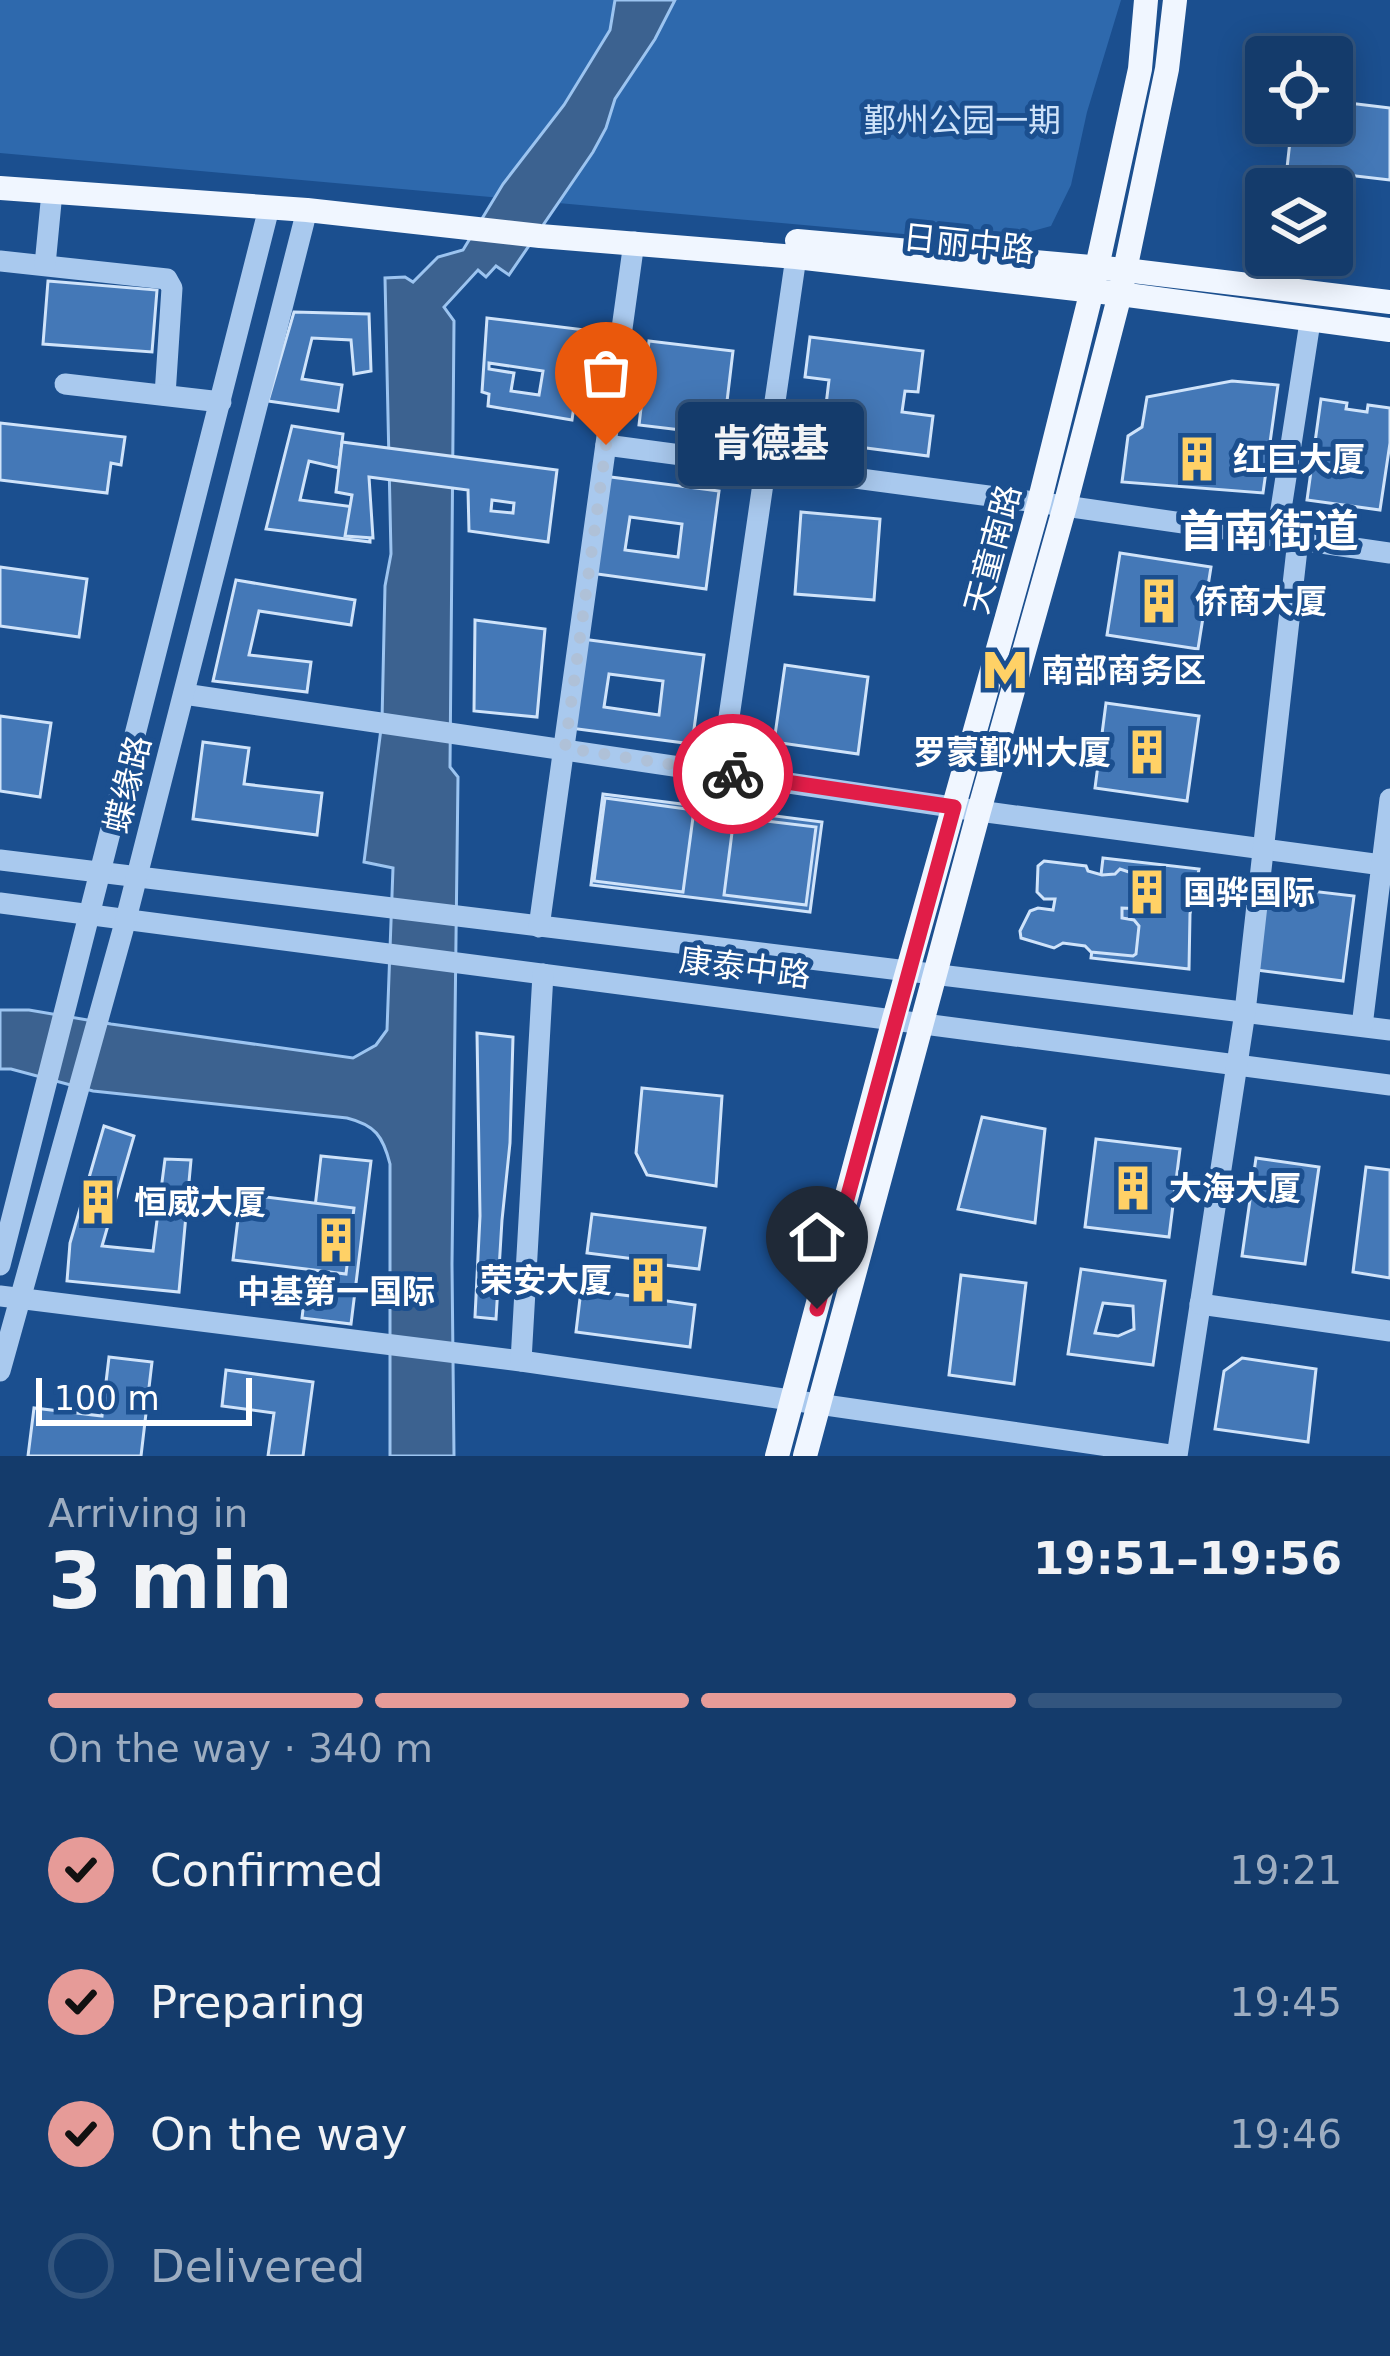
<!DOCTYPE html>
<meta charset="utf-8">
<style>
:root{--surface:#143b6b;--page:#214673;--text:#f1f3f6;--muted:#9dadc1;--line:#33557e;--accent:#e69b98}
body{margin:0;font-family:"DejaVu Sans","Noto Sans SC",sans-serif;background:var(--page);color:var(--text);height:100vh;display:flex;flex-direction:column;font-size:45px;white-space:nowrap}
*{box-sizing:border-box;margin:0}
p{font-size:39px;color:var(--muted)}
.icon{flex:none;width:66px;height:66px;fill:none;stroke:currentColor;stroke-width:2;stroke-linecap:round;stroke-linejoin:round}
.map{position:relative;height:1456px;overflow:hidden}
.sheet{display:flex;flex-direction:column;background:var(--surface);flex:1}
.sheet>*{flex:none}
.fabs{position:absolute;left:1245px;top:36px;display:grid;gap:24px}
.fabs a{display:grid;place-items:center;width:108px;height:108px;border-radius:12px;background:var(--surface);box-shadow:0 6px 30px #0003,0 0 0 3px var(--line);font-size:60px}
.scale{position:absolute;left:36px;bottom:30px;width:216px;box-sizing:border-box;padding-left:12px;border:6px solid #fff;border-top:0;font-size:33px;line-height:42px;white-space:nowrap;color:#fff;-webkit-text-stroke:9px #1b4f8f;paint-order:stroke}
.pin{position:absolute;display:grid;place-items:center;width:102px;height:102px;color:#fff;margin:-123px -51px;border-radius:50% 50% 50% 0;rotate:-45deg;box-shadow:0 0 12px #0007}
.pin .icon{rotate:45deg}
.courier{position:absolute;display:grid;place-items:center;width:120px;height:120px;margin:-60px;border:9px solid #e11d48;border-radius:50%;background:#fff;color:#222;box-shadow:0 3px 15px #0007}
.bubble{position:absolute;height:84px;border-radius:12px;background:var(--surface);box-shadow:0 6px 30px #0003,0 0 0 3px var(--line);font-size:39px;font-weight:700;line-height:84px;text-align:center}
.headline em{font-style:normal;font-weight:700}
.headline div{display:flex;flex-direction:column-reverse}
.headline{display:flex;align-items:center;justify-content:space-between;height:204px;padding:0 48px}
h1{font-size:78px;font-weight:700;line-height:90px}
.bar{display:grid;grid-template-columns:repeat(4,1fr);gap:18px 12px;align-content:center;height:144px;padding:0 48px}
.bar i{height:15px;border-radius:9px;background:var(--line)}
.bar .active{background:var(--accent)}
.bar p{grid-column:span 4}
ol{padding:0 48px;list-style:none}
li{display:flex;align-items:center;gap:36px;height:132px}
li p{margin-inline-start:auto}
li .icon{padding:12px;border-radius:50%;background:var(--accent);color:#111;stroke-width:4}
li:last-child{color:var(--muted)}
li i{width:66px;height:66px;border:6px solid var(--line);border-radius:50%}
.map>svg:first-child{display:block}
</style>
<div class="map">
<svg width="1390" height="1456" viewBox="0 0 1390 1456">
<rect width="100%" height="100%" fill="#1b4f8f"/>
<!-- green -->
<polygon fill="#2e69ad" points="0,0 1121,0 1087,112 1071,185 1051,226 992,242 0,153"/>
<!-- water -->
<path fill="#3c6290" stroke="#9cc4f0" stroke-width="3" d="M615,0h60l-20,39 -40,60 -9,29 -13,24 -84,123 -13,-9 -10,11 -8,-7 -34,37 10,14 -4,446 8,10 -6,487 2,192h-64v-292c-7,-28 -15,-39 -43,-46l-254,-27 -82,-22h-11v-59h29l82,14 242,34 23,-13 11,-15 6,-162 -29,-6 18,-141 3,-135 6,-32 -6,-276 20,-1 8,5 25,-25 25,-7 40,-66 61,-79 46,-75z"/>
<!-- building -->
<g fill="#4478b7" stroke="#cfe3fa" stroke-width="3" fill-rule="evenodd">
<polygon points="1332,101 1390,108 1390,180 1287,168 1292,123 1332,123"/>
<polygon points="48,281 157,290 152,352 43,344"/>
<polygon points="294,312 369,314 371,371 354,374 351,340 312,338 302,379 342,385 338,411 268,401"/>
<path d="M487,318l98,12 -13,90 -84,-14 1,-12 -7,-2zM489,363l54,8 -4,24 -28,-4 3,-18 -25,-4z"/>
<polygon points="810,337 923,351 918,392 905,391 902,412 933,416 928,456 812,441 817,404 826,405 829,380 805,377"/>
<polygon points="649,341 733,351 723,435 639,425"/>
<polygon points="1232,381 1278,385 1263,493 1122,482 1128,436 1142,427 1147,397"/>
<polygon points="1321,399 1347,403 1346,409 1367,412 1368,405 1390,408 1390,443 1380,510 1307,500"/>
<polygon points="0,423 125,437 121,465 111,463 107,493 0,480"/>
<polygon points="292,426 343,434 339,468 309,461 300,500 370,509 370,542 266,529"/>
<path d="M342,442l215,28 -9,72 -79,-11 -1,-41 -99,-13 4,61 -28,-2 7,-41 -16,-3zM492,500l22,3 -1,10 -22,-2z"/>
<path d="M603,476l116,15 -13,98 -116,-16zM630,517l52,7 -4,33 -53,-7z"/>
<polygon points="801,512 880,519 874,600 795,594"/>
<polygon points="1120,553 1211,567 1198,649 1107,635"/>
<polygon points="0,567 87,579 79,637 0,626"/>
<polygon points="236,580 355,600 351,625 259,611 249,655 311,662 307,692 213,681"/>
<polygon points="475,620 545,629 537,717 474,711"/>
<path d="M582,639l122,16 -12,89 -122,-16zM609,674l54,7 -4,34 -55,-8z"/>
<polygon points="785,665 868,677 858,754 774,742"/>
<polygon points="1106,703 1199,716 1187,801 1095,788"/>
<polygon points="0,716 51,723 40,797 0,791"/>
<polygon points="203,742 249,748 244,784 322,793 317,835 193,819"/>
<polygon points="603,794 822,822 810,912 591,885"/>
<polygon points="605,798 694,810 683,892 594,881"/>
<polygon points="734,817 816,827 806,905 724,895"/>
<polygon points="1103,858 1199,869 1190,914 1189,969 1091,958"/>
<polygon points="1044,861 1086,866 1088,871 1102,875 1115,874 1120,869 1153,880 1156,886 1145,909 1122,908 1122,918 1134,920 1139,926 1136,954 1133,956 1091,952 1085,946 1063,943 1054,948 1021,938 1020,931 1030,911 1038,908 1053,910 1055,899 1044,899 1037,892 1038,866"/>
<polygon points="1267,886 1354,896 1343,981 1256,970"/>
<polygon points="477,1033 513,1037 510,1143 502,1220 496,1319 475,1317 480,1216"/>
<polygon points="642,1088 722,1096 716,1186 647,1175 636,1153"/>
<polygon points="982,1117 1045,1129 1035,1223 958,1209"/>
<polygon points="104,1126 134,1136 102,1246 153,1251 165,1159 191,1160 179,1292 67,1281 70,1243"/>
<polygon points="1096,1139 1180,1149 1169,1237 1085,1227"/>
<polygon points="321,1156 371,1161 351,1324 302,1318"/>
<polygon points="1256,1158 1319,1167 1305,1264 1242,1256"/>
<polygon points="1366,1167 1390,1170 1390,1278 1353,1272"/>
<polygon points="241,1194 354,1208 346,1274 233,1260"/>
<polygon points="592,1214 705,1228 699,1269 664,1265 660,1300 695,1305 690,1347 576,1332 581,1290 631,1296 635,1259 587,1253"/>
<path d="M1081,1269l84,12 -12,84 -85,-11zM1103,1303l30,3 1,23 -16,7 -23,-3z"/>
<polygon points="961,1275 1026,1283 1014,1384 949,1375"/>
<polygon points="109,1357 152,1362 141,1456 28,1456 34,1408 102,1416"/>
<polygon points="1242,1358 1316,1369 1308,1442 1215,1429 1224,1371"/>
<polygon points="226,1370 313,1382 303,1456 268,1456 274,1413 222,1406"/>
</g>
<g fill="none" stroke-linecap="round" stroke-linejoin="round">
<!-- minor -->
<g stroke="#a9c9ee" stroke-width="21">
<polyline points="0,261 167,279 172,288 165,395"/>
<polyline points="45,265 52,192"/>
<polyline points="65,384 221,402"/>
<polyline points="606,445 1065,506 1390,553"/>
<polyline points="1277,535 1310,322"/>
<polyline points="184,694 979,811 1390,866"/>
<polyline points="721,772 796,257"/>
<polyline points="0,860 1390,1030"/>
<polyline points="0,903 1390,1085"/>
<polyline points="539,927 634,242"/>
<polyline points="1362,1026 1390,799"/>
<polyline points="0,1265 269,208"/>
<polyline points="0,1296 521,1361 1177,1456 1245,1012 1298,540"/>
<polyline points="1200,1304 1390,1331"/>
<polyline points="521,1361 543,974"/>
<polyline points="0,1371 126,919 307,210"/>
</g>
<!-- major -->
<g stroke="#f0f6ff" stroke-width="24">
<polyline points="0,188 307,210 540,236 796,257 1120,294 1390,330"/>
<polyline points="797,241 1125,270 1390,302"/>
<polyline points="777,1456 894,1019 1039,503 1092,290 1140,69 1146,0"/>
<polyline points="805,1456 979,811 1065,506 1120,294 1167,69 1175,0"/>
</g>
</g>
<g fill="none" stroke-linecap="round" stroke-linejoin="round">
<!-- done -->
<polyline stroke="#afc1d8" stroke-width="12" stroke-dasharray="0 21.6" points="606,445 565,748 733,774"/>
<!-- route -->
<polyline stroke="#e11d48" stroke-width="15" points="733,774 954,807 817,1309"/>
</g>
<!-- icons -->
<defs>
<g id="building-bare" transform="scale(3.6)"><path d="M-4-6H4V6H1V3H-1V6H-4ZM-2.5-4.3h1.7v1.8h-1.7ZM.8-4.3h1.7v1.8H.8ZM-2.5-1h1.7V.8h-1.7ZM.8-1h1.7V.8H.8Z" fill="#ffd166" stroke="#1b4f8f" stroke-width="2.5" paint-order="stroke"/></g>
<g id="metro-bare" transform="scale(3.6)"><path d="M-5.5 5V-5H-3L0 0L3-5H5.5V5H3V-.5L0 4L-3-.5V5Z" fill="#ffd166" stroke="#1b4f8f" stroke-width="2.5" paint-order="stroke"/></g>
</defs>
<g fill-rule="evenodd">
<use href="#building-bare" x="1197" y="459"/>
<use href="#building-bare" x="1159" y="601"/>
<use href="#metro-bare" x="1005" y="670"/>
<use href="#building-bare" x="1147" y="752"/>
<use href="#building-bare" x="1147" y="892"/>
<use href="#building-bare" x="1133" y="1188"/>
<use href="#building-bare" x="98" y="1202"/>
<use href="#building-bare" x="336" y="1240"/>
<use href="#building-bare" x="648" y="1280"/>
</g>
<g text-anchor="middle" stroke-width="10" stroke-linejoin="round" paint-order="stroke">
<!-- park labels -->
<g font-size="33" fill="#cfe3fa" stroke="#1b4f8f">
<text x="962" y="132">鄞州公园一期</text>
</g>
<!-- street labels -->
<g font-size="33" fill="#fff" stroke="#1b4f8f">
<text transform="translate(969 243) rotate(6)" y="12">日丽中路</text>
<text transform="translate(992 549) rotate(-75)" y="12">天童南路</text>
<text transform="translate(127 784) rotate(-76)" y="12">蝶缘路</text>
<text transform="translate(745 967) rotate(7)" y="12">康泰中路</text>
</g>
<!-- poi labels -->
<g font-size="33" font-weight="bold" fill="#fff" stroke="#1b4f8f" text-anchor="start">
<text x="1233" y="471">红巨大厦</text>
<text x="1195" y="613">侨商大厦</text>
<text x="1041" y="682">南部商务区</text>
<text x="1111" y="764" text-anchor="end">罗蒙鄞州大厦</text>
<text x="1183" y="904">国骅国际</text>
<text x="1169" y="1200">大海大厦</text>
<text x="134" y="1214">恒威大厦</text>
<text x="612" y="1292" text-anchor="end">荣安大厦</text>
<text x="336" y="1303" text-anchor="middle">中基第一国际</text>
</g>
<!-- district labels -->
<g font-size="45" font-weight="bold" fill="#fff" stroke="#1b4f8f">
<text x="1269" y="547">首南街道</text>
</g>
</g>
</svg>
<div class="fabs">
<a><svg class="icon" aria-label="locate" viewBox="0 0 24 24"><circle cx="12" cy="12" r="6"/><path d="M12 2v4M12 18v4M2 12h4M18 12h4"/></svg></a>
<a><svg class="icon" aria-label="layers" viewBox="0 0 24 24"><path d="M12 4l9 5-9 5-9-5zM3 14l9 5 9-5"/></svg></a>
</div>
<div class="scale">100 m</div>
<div class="pin" style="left:606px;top:445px;background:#ea580c"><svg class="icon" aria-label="bag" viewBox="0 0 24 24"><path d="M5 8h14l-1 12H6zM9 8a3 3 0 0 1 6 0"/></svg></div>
<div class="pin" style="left:817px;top:1309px;background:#1f2937"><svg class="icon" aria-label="home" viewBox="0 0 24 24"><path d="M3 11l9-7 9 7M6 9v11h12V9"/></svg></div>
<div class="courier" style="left:733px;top:774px"><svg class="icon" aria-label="bike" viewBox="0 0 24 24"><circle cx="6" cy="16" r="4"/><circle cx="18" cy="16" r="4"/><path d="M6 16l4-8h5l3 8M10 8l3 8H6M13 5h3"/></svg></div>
<div class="bubble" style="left:678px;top:402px;width:186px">肯德基</div>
</div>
<section class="sheet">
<div class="headline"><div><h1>3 min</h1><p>Arriving in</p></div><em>19:51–19:56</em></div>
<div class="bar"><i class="active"></i><i class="active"></i><i class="active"></i><i></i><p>On the way · 340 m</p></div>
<ol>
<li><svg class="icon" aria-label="check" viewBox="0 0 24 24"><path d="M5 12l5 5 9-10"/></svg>Confirmed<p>19:21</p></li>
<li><svg class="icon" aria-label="check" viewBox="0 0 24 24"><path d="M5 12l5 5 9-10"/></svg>Preparing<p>19:45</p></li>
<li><svg class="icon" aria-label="check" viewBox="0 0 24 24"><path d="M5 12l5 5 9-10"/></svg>On the way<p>19:46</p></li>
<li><i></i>Delivered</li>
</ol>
</section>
